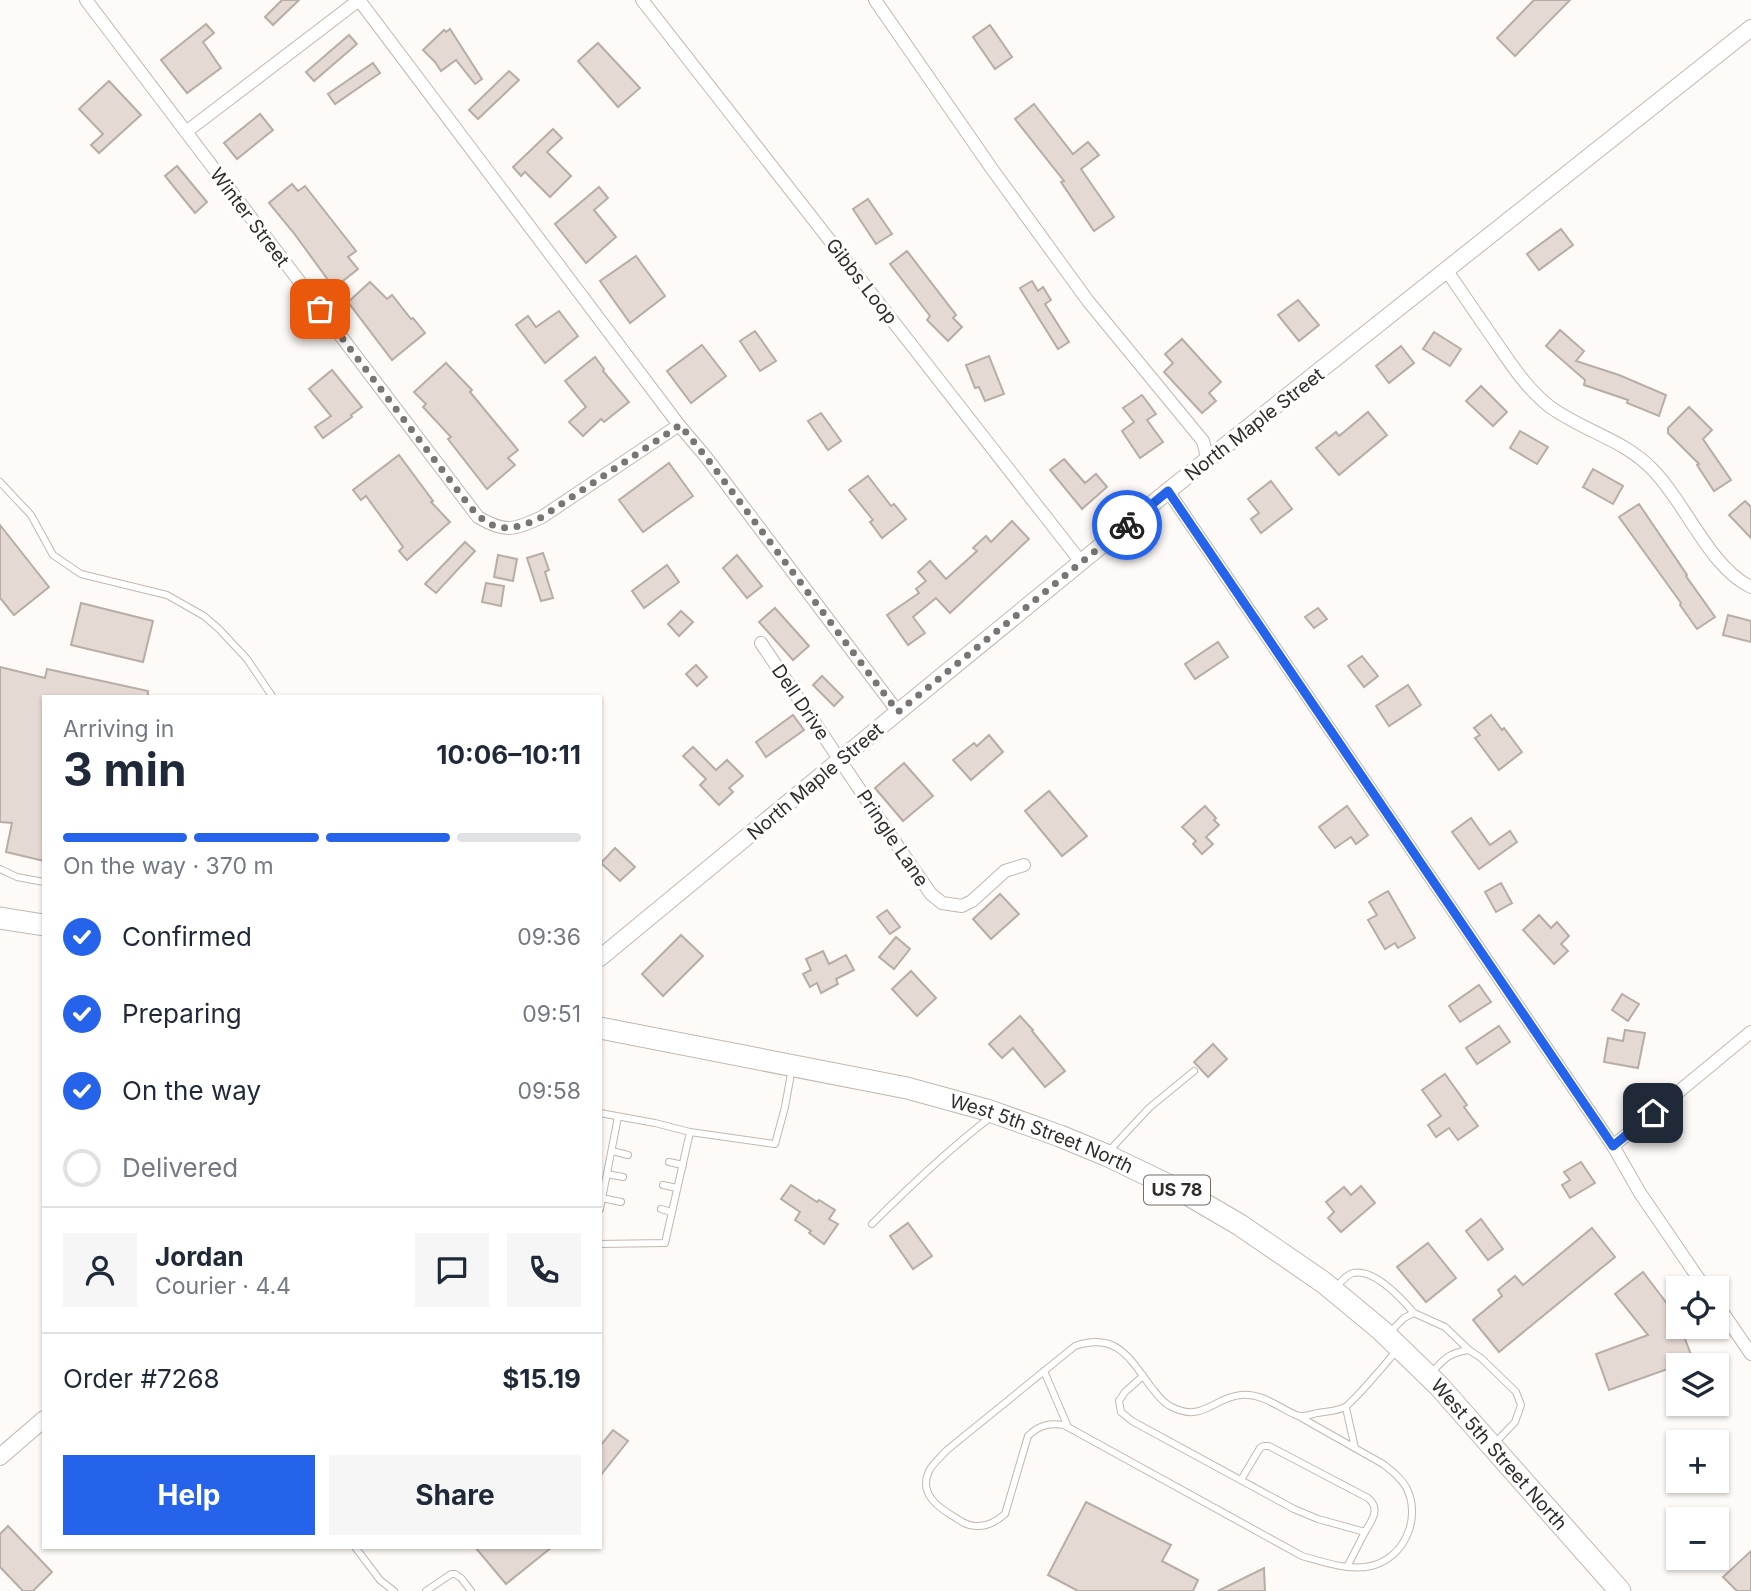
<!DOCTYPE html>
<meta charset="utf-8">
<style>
:root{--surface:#fff;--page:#f6f6f7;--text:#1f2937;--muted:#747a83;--line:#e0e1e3;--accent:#2563eb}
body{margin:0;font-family:Inter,sans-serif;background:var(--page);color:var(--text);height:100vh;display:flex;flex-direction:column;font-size:26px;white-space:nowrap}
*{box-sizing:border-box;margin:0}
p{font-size:23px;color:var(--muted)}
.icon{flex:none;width:38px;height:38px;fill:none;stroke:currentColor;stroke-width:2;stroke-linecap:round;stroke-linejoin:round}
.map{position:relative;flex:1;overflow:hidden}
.panel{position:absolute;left:42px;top:695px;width:560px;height:854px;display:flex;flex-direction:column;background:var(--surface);border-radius:0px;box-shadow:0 2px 5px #0004}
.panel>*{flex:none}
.buttons{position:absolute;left:1666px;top:1276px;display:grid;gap:14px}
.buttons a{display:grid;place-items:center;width:63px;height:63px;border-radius:0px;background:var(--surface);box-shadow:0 2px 5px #0004;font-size:35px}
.pin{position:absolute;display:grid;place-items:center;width:60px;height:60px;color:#fff;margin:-30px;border-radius:14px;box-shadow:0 4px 10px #0006}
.courier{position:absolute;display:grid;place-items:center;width:70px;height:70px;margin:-35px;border:5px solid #2563eb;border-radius:50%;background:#fff;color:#222;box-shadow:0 2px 9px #0007}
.head em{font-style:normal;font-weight:700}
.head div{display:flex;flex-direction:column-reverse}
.head{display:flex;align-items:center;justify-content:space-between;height:119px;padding:0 21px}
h1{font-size:46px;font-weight:700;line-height:52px}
.bar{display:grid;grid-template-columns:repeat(4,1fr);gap:10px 7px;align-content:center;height:84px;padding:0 21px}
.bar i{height:9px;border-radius:5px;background:var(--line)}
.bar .current{background:var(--accent)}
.bar p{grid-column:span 4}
.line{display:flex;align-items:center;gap:18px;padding:0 21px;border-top:2px solid var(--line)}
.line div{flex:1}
.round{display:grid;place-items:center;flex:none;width:74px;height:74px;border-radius:0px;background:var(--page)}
ol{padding:0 21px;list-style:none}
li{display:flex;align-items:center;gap:21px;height:77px}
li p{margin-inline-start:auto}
li .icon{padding:7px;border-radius:50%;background:var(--accent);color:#fff;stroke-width:4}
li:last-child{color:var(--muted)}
li i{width:38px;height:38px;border:4px solid var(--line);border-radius:50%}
.primary-button{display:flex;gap:14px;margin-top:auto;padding:14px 21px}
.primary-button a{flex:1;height:80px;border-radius:0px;background:var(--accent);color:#fff;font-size:28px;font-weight:700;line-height:80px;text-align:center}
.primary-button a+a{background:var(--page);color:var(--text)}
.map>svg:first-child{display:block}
</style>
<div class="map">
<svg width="1751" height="1591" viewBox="0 0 1751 1591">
<rect width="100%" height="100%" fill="#fefaf7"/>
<!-- building -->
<g fill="#e5d9d3" stroke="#b8aca6" stroke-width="2">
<polygon points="282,0 299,0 273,25 265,17"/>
<polygon points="1534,0 1570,0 1515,56 1497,38"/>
<polygon points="206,24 214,33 203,42 221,68 187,93 161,60"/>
<polygon points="990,25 1012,57 995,69 973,37"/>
<polygon points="450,29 482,79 475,84 456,60 441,71 435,62 423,50 444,30 446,32"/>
<polygon points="349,35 357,44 314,81 306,72"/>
<polygon points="598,43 640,88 618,107 578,61"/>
<polygon points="373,63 380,73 335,104 328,94"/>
<polygon points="509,71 519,80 478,119 469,110"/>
<polygon points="109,81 141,115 99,153 91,145 103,134 79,109"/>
<polygon points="1034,104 1073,154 1088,142 1099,155 1081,169 1114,217 1094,231 1061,182 1064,181 1015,119"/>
<polygon points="260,114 273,130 237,159 224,143"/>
<polygon points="553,129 562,138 547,152 571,176 550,197 525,172 521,176 513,167"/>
<polygon points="177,166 207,202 195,213 165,176"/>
<polygon points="292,184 298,191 305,186 356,251 348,257 358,269 334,288 293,232 269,203"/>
<polygon points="599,187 608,198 594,210 616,237 586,263 555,224"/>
<polygon points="868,199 892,234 876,244 853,209"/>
<polygon points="1561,229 1573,245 1539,270 1527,254"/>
<polygon points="907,251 956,315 953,318 962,327 948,341 927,320 930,316 890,264"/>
<polygon points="636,256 665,296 630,323 600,281"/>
<polygon points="1032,281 1038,291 1043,287 1051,300 1045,304 1069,342 1058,349 1020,288"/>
<polygon points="370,282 387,299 392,295 411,319 413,318 425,333 392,360 348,302"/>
<polygon points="1298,300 1319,325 1299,341 1278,315"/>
<polygon points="559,311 578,336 545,363 516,325 528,316 536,327"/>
<polygon points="1560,330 1584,351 1576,361 1619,375 1666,395 1659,416 1627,403 1628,400 1584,385 1585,380 1546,346"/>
<polygon points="755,331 776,361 760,371 740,341"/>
<polygon points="1434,332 1461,349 1450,366 1423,349"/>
<polygon points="1182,339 1221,382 1209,393 1216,401 1202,413 1164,372 1173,363 1165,354"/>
<polygon points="702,345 726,376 691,403 667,371"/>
<polygon points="1401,346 1414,363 1389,383 1376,366"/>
<polygon points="989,356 1004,394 985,401 979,387 975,388 966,365"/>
<polygon points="595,357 604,369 603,371 629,402 604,422 601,419 583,436 569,422 586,407 565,381"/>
<polygon points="446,363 472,390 470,392 518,450 508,458 515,465 487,489 448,439 451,437 423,407 426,404 414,392"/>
<polygon points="332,370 362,407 351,415 352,417 323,438 315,427 331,416 309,389"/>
<polygon points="1481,386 1507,412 1493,426 1466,401"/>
<polygon points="1142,395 1156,414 1147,420 1163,442 1140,458 1122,431 1134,422 1123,408"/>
<polygon points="1689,407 1712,430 1703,439 1731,480 1714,491 1697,465 1699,464 1668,433 1668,428"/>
<polygon points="1368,412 1387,435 1339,475 1316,448 1336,432 1339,436"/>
<polygon points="821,413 841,441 828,450 808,421"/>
<polygon points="1520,431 1548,447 1537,464 1510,448"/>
<polygon points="399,455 433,501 431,502 450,522 407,560 399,551 403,547 366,496 361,500 353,490"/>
<polygon points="1064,459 1085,483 1096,474 1107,487 1082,509 1050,470"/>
<polygon points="669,463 693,496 643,532 619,500"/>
<polygon points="1593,469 1623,486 1613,504 1583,487"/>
<polygon points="868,476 891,506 894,504 906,519 882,538 870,522 873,520 849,490"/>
<polygon points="1271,481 1292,509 1261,533 1251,519 1259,513 1248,499"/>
<polygon points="1745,501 1751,507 1751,538 1729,515"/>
<polygon points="1639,504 1687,575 1686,576 1715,617 1697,629 1680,605 1681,603 1619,517"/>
<polygon points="1012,521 1029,539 950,613 936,598 913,617 925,633 908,645 887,615 919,593 916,589 926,581 918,572 930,561 946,579 977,551 973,548 986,536 991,542"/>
<polygon points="0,525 49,587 14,615 0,598"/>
<polygon points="465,542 475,551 436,593 425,584"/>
<polygon points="543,553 549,570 545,572 553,598 541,601 527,558"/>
<polygon points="498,555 517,559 513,581 494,577"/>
<polygon points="737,555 762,586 747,598 723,568"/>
<polygon points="667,565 679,582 644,608 632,591"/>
<polygon points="486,583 504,586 501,606 482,602"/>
<polygon points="81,603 153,621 143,662 71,645"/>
<polygon points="775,608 809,646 793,660 759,622"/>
<polygon points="1318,608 1327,619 1314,628 1305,617"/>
<polygon points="681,611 693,622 679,636 668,624"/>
<polygon points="1728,615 1751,621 1751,642 1723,635"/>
<polygon points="1218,642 1228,657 1195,679 1185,664"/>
<polygon points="1362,656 1378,676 1364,687 1348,666"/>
<polygon points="696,665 707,677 697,686 686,674"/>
<polygon points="0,667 45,678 47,669 148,691 148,696 44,696 44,861 6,852 12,823 0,822"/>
<polygon points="822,676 843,697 834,706 813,685"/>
<polygon points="1408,685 1421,705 1389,726 1376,706"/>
<polygon points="793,715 804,730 766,757 756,742"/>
<polygon points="1491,715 1502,730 1504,728 1522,752 1499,770 1475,738 1480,735 1474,728"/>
<polygon points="989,735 1003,752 971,780 953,760 974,743 977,746"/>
<polygon points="693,747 716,770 727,760 743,776 729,788 733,792 719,805 700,785 706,779 683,756"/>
<polygon points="904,763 933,796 903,821 875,788"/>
<polygon points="1049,791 1087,836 1062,856 1025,811"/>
<polygon points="1205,806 1216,818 1214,820 1219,825 1206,837 1213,844 1202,854 1193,844 1196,841 1182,827"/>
<polygon points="1347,806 1368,835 1356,844 1351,837 1335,848 1319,827"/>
<polygon points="1471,818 1490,845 1510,831 1517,842 1479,869 1452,832"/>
<polygon points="615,848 635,867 620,881 601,863"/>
<polygon points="1501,883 1512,903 1496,912 1485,892"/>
<polygon points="1388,891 1415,938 1398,948 1395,943 1385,949 1368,920 1377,915 1369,902"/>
<polygon points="1000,894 1019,914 991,939 973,919"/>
<polygon points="887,910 900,927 890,934 877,917"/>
<polygon points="1539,915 1551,928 1557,922 1569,936 1561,944 1568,951 1554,964 1523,930"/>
<polygon points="681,935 703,956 663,996 642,974"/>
<polygon points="896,937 910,949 894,969 879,957"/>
<polygon points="823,951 829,964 846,955 854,970 836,979 838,984 821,993 817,983 810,987 803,974 811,970 806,959"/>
<polygon points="911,971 936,998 917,1016 892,989"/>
<polygon points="1479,985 1491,1002 1460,1022 1449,1006"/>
<polygon points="1622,994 1639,1004 1628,1021 1612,1010"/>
<polygon points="1020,1016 1033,1030 1032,1031 1065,1071 1045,1087 1013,1048 1002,1058 989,1044"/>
<polygon points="1499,1026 1510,1042 1477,1064 1466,1048"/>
<polygon points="1625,1030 1645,1033 1638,1068 1604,1062 1608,1038 1623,1041"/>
<polygon points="1213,1044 1227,1059 1208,1077 1194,1062"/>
<polygon points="1445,1074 1467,1105 1464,1107 1478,1126 1458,1140 1449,1128 1436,1137 1428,1125 1441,1116 1422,1090"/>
<polygon points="1581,1162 1595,1183 1570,1198 1562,1185 1570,1180 1564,1172"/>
<polygon points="791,1185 817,1202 819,1200 835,1210 829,1219 838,1224 824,1244 809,1233 811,1231 795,1220 800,1212 781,1199"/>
<polygon points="1361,1186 1375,1203 1341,1232 1328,1218 1334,1212 1326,1202 1344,1187 1351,1195"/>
<polygon points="1481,1219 1503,1249 1488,1260 1466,1231"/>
<polygon points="908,1223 932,1256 913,1269 890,1236"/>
<polygon points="1592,1228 1615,1257 1499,1352 1473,1320 1502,1296 1498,1290 1515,1276 1523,1285"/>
<polygon points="1428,1243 1456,1278 1426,1302 1397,1267"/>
<polygon points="1643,1272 1678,1318 1678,1326 1680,1326 1693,1360 1609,1390 1596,1354 1648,1335 1615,1294"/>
<polygon points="613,1430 628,1441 600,1476 600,1446"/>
<polygon points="1086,1502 1171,1545 1162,1561 1198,1580 1193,1591 1078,1591 1048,1575"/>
<polygon points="8,1526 52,1572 33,1591 23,1591 0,1567 0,1534"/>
<polygon points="475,1547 552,1547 506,1584"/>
<polygon points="1751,1551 1751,1591 1737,1591 1723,1577"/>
<polygon points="1264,1568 1265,1591 1218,1591"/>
</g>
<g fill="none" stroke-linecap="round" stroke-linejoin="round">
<!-- service casing -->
<g stroke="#c1b8b0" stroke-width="8">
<g id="service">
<polyline points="0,482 31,515 53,555 81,574 167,595 204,616 219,629 247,659 272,696"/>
<polyline points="0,869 17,877 44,882"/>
<polyline points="600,1113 655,1123 690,1132 775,1144 785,1107 792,1068"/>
<polyline points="612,1151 628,1155"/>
<polyline points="1109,1151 1149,1108 1194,1071"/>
<polyline points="669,1162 683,1165"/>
<polyline points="607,1174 623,1177"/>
<polyline points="663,1185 677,1188"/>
<polyline points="602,1198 621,1202"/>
<polyline points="600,1209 618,1117"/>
<polyline points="661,1209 672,1212"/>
<path d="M872,1224c38,-38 77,-75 120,-108"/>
<polyline points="600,1244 665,1243 690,1132"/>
<path d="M1335,1288c5,-5 11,-13 18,-15 21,-5 49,26 61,40"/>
<polyline points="1389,1333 1404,1318 1414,1313 1445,1327 1469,1350"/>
<polyline points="1044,1371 1068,1427"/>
<path d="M1432,1372c13,-14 17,-19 37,-22l12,8 35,34 5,13 -6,17 -22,23"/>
<path d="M1143,1376l-18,16 -6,9 2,11 11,9 162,88 24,10 47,13c7,-12 16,-23 3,-34l-99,-52h-5l-4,2 -19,32"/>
<polyline points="1346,1408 1355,1448"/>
<path d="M1300,1417l83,47c9,7 17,13 23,23 16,30 -1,71 -35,79 -23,5 -48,-4 -69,-10l-238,-131c-15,-2 -25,0 -36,11l-23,78c-8,7 -18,13 -29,12 -8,0 -14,-4 -20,-8 -17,-10 -38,-24 -27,-47 4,-8 12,-14 18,-21l128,-104c41,-14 54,11 76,41 6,7 11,15 19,19 32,18 44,-9 71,-11 21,-2 37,12 55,20 7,3 14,0 21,-2 8,-1 18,-2 26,-5 9,-3 46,-49 55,-59"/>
<polyline points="355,1547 380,1580 394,1591"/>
<polyline points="1347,1567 1365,1532"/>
<polyline points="426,1591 451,1574 455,1574 461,1578 471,1591"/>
</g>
</g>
<!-- minor casing -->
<g stroke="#c1b8b0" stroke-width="14">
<g id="minor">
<path d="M86,0l392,517c26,16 37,13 64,0l137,-92"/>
<polyline points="359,0 679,425 706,457 898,712"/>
<polyline points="642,0 1081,562"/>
<polyline points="875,0 992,169 1088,301 1203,441 1208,461"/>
<polyline points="186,132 359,0"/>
<path d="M1447,271c16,23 32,47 48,70 16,23 32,48 54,65 33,25 75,33 104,64 32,32 57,98 98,117"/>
<polyline points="1168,491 1613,1146 1640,1193 1705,1288"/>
<polyline points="761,643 899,848 931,894 942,903 962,906 972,901 1005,871 1024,865"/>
<polyline points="1613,1146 1751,1032"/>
<polyline points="1717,1304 1751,1354"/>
</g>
</g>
<!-- tertiary casing -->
<g stroke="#c1b8b0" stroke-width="18">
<g id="tertiary">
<polyline points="600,958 898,712 1168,491 1751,28"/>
<polyline points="0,1457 44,1419"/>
</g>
</g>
<!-- primary casing -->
<g stroke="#c1b8b0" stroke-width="23">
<g id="primary">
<polyline points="0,918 44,925"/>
<path id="s1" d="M600,1028l307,60 80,22 73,26 46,19 81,39 53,31 83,57 58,48 58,56 181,205"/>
</g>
</g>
<!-- service -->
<use href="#service" stroke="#fff" stroke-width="6"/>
<!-- minor -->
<use href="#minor" stroke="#fff" stroke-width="12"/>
<!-- tertiary -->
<use href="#tertiary" stroke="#fff" stroke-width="16"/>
<!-- primary -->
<use href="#primary" stroke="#fff" stroke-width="21"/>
</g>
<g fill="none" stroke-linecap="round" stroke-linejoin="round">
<!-- done -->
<path stroke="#797572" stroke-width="7" stroke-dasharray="0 12.6" d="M320,309l148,195c23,29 41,29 74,13l138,-92 26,32 192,255 229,-187"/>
<!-- route -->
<polyline stroke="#2563eb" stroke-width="9" points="1127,525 1168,491 1613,1146 1653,1113"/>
</g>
<g text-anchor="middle" stroke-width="6" stroke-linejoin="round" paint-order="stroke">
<!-- shield labels -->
<rect fill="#fff" stroke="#6f6c6a" stroke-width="2" x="1144" y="1175.5" width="66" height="29" rx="5"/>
<g font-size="18" font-weight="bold" fill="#312d2a">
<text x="1177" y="1196">US 78</text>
</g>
<!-- street labels -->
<g font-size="19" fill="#312d2a" stroke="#fff">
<text transform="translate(250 217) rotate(53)" y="7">Winter Street</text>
<text transform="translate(862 281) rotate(52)" y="7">Gibbs Loop</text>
<text transform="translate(1254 424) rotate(-38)" y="7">North Maple Street</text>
<text transform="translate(801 702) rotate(56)" y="7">Dell Drive</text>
<text transform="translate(815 781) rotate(-40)" y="7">North Maple Street</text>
<text transform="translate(893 838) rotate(56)" y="7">Pringle Lane</text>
<text dy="7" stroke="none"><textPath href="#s1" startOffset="455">West 5th Street North</textPath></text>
<text dy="7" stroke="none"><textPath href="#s1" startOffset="1022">West 5th Street North</textPath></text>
</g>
</g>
</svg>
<div class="buttons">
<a><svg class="icon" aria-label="locate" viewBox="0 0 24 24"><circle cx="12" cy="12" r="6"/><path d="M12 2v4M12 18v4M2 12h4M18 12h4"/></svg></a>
<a><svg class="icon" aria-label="layers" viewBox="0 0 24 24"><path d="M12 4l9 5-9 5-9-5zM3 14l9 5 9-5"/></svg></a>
<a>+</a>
<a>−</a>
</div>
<div class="pin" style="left:320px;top:309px;background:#ea580c"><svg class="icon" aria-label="bag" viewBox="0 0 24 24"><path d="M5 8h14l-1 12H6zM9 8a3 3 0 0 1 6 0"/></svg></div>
<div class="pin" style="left:1653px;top:1113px;background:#1f2937"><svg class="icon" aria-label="home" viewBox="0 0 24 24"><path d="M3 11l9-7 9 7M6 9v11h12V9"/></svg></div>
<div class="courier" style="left:1127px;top:525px"><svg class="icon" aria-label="bike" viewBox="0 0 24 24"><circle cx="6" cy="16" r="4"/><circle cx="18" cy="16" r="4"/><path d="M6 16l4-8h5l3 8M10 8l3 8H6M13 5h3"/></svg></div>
<section class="panel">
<div class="head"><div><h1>3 min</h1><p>Arriving in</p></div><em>10:06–10:11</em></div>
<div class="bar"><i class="current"></i><i class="current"></i><i class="current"></i><i></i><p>On the way · 370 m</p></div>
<ol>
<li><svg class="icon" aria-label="check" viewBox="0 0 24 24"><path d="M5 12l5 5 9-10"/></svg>Confirmed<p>09:36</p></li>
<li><svg class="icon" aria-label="check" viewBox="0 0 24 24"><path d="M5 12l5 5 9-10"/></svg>Preparing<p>09:51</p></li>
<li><svg class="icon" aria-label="check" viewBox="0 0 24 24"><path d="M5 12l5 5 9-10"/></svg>On the way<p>09:58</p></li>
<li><i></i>Delivered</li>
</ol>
<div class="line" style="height:126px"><a class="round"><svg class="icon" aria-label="person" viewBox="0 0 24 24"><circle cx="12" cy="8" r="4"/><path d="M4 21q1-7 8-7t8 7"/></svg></a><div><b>Jordan</b><p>Courier · 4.4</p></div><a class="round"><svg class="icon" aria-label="chat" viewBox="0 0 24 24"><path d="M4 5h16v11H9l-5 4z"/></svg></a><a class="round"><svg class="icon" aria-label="phone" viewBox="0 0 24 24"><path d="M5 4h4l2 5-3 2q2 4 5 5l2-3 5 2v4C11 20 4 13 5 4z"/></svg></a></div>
<div class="line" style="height:91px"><div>Order #7268</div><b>$15.19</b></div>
<div class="primary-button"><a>Help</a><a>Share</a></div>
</section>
</div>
